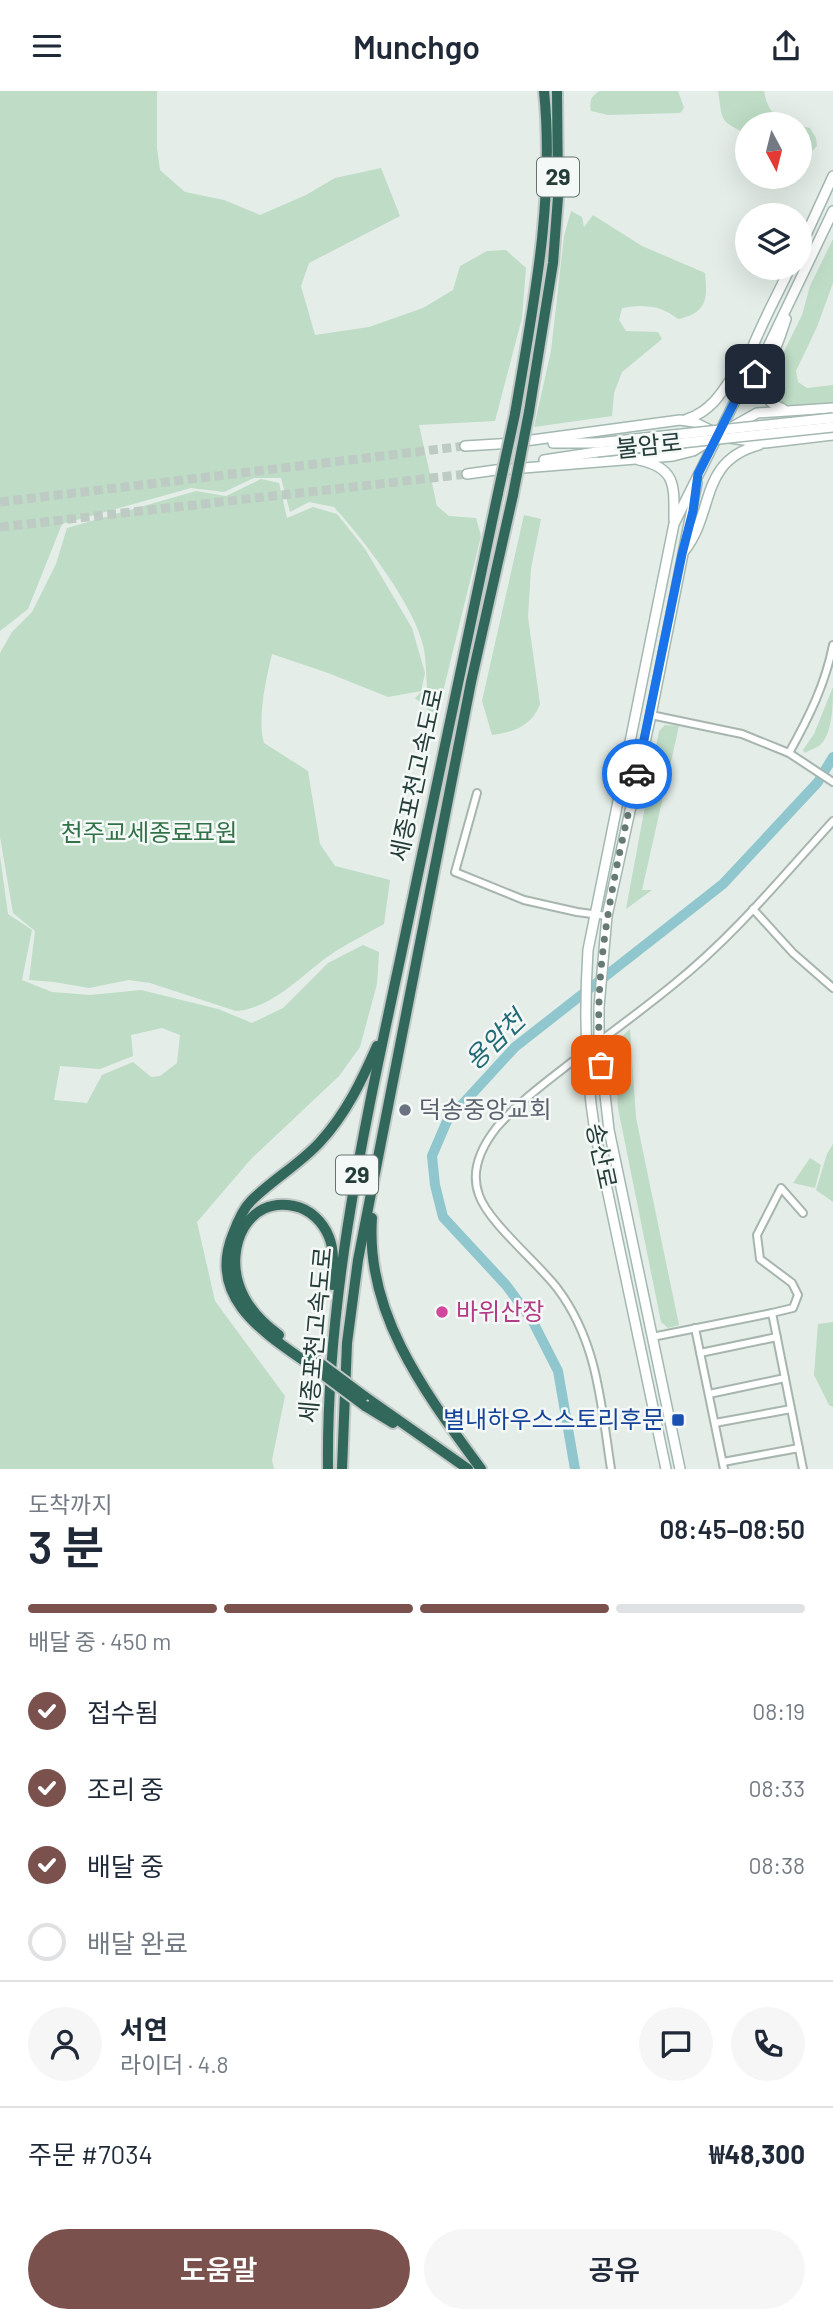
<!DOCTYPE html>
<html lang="ko">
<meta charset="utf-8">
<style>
:root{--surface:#fff;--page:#f6f6f7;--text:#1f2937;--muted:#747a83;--line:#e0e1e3;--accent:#7a514c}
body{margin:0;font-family:Barlow,"Noto Sans KR",sans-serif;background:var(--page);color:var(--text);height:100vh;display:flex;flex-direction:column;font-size:26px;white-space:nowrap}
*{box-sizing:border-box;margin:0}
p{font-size:23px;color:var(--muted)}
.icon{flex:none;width:38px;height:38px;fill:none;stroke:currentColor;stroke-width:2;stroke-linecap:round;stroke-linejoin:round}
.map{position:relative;height:1378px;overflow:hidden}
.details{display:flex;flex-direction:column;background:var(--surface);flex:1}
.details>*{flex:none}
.needle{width:46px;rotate:173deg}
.controls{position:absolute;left:735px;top:21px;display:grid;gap:14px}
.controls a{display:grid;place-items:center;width:77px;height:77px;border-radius:50%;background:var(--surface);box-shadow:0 7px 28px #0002;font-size:35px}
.pin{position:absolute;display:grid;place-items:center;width:60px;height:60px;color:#fff;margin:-30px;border-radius:14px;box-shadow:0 4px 10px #0006}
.courier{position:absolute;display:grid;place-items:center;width:70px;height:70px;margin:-35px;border:5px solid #1a73e8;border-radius:50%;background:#fff;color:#222;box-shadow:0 2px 9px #0007}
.headline em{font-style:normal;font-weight:600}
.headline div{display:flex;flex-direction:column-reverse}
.headline{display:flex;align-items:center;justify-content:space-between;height:119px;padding:0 28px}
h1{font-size:46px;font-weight:600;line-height:52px}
.bar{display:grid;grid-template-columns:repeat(4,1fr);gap:10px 7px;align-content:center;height:84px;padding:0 28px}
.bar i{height:9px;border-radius:5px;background:var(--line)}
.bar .on{background:var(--accent)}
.bar p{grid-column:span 4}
.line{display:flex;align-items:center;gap:18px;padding:0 28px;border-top:2px solid var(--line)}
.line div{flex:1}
.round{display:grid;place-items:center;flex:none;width:74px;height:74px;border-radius:37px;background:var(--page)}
ol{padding:0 28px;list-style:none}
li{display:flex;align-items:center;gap:21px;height:77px}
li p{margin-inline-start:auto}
li .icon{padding:7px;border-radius:50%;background:var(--accent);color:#fff;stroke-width:4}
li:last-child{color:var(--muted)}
li i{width:38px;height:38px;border:4px solid var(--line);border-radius:50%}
.action{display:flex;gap:14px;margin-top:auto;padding:14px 28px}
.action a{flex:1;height:80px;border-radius:42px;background:var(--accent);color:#fff;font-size:28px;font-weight:600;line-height:80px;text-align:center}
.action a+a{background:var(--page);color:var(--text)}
header{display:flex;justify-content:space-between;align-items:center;height:91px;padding:0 28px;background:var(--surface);font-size:32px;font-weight:600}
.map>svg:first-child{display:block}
</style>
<header><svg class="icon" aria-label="menu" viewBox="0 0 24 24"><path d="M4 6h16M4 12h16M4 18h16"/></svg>Munchgo<svg class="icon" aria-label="share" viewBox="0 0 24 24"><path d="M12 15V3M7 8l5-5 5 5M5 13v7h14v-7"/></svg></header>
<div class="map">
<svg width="833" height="1378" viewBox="0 0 833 1378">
<rect width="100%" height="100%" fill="#e4ede8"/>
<!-- green -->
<g fill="#bedcc6" fill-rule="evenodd">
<path d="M0,0h157v57l3,22 25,22 39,8 36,15 46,-20 29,-17 46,-10 19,48 -91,47 -8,23 14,49 54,-8 54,-19 30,-18 7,-24 27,-15 19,-1 20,18 -4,50 -27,103 -76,4 18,81 12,10 27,2 5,18 -40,164 -9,13 -17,-15 12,-11c-1,-13 -1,-26 -3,-38 -8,-42 -61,-110 -90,-142l-25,-5 -19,10 -9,-34h-27l-30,14 -33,-4 -129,36 -34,85 -28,22z"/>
<path d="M599,0h79l6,17 -4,5 -72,2 -17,-4c-2,-10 0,-14 8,-20z"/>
<path d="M718,0h46c3,18 11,29 29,33h-46v10c-29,-14 -24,-13 -29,-43z"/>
<polygon points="800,35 810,37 816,47 817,55 808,64 800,64"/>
<path d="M571,120l11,6 2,10 9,-12 49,31 63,27c3,27 1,40 -27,46 -17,-14 -35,-15 -56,-11l-3,12 7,11 32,1 4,7 -40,33 -8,21 -2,23 -78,11 17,-76 13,-115z"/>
<polygon points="833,148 833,192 817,236 796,280 798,291 807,297 833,294 833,312 788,316 772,307 771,287 802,224 810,195"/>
<path d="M261,388l18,4 8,35 26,-11 24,7 28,35 47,79 13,45 -4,18 -33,6 -60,-24 -56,-19c-6,24 -15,66 -8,89l44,28 12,73 15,22 55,14 -6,44c-16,9 -32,17 -48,27 -33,21 -59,56 -100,60l-86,-28 -21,-3 -40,8 -35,-6 -25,-2 6,-49 -22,-18 -13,-76v-184l12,-21 20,-20 24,-48 11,-36 129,-37 30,5z"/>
<path d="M524,424l17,4 -10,49 -3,49 12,87c-8,22 -26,28 -48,31l-10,-34z"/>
<path d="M833,596c0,15 0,47 -13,58 -3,3 -11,5 -15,8l-2,-3 11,-16z"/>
<polygon points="665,634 679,635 642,799 652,799 626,818 659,640"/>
<path d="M0,765l8,58 24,16 -10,50 30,12 38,3 51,-5 77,19 34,14 31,-15 45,-45 35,-18 16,7 -2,32 -17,63 -21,29 -88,83 -54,63 18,79 70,95 -13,64 2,9h-274zM162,937l18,7 -3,28 -17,13 -9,1 -18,-15 -31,13 -15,28 -33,-3 6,-34 40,3 33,-13 -2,-21z"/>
<polygon points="630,938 636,1027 679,1234 668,1237 661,1231 618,1017 614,953"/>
<polygon points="833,1053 833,1111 816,1099 827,1063"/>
<polygon points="810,1067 821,1074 815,1097 793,1092"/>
<polygon points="833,1231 833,1316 829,1314 814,1284 818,1233"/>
</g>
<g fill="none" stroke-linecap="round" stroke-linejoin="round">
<!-- river -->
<polyline stroke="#90c6ce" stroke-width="10" points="575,1378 558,1280 532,1229 506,1194 443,1126 435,1094 432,1065 447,1030 515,956 723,793 818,691 833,666"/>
<!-- secondary-tunnel -->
<g stroke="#becac4" stroke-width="9" stroke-dasharray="9 4.5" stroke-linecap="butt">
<polyline points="0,411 465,355"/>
<polyline points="0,436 467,383"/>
</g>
<!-- street casing -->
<g stroke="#a7b5af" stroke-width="10">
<g id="street">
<path d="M651,624l91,19 47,19c20,-36 36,-68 44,-108"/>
<polyline points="789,662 833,691"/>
<polyline points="477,702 455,781 524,809 577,821 607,825"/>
<polyline points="753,818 793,862 833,897"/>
<polyline points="772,1222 793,1217 798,1204 792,1192 760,1168 757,1144 781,1097 803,1122"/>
<polyline points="695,1237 724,1378"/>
<polyline points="652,1246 772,1222 803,1378"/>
<polyline points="700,1262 777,1246"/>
<polyline points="709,1303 785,1287"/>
<polyline points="715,1332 791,1318"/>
<polyline points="723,1371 799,1357"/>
<path d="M611,1378c-10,-64 -13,-127 -54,-181 -19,-25 -69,-66 -78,-93 -9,-24 3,-49 18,-68 23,-26 49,-45 76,-66 34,-25 68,-50 101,-77 59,-47 108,-107 159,-163"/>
</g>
</g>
<!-- secondary casing -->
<g stroke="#a3b8b0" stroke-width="12">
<g id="secondary">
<polyline points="800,157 833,85"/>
<path d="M738,301c10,-44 33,-84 52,-124"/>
<path d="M783,318c-35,-15 -17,-36 -7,-62 4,-9 7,-19 10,-28"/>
<path d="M687,328c29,-9 40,-36 56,-59"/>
<polyline points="727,339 757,322 833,317"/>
<polyline points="730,347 765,352 833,344"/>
<polyline points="510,352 680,329 694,331 714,341"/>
<polyline points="553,352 597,352"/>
<polyline points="465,355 514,352"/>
<polyline points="544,369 597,361"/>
<path d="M639,369c38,8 35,27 35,60"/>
<polyline points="499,379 673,365 693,360 713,348"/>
<polyline points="467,383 503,378"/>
<path d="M685,459c30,-39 14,-89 74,-105"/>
<path d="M666,1378l-71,-337c-10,-61 -11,-120 -7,-182l86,-426 63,-127 18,-23 78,-163"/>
<polyline points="680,1378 609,1039 599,951 599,916 607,825 651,624 697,392"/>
</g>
</g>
<!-- highway casing -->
<g stroke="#c2c9c7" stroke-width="14">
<g id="highway">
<polyline points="529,321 553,172 558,106 557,0"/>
<path d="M515,323c18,-107 40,-214 29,-323"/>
<path d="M372,1127c-7,97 55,177 109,251"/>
<path d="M279,1244c-18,-13 -33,-29 -40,-50 -13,-38 8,-89 55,-79 16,3 29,16 35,31 6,15 4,33 3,48"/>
<path d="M313,1276c-45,-32 -107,-67 -80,-133 4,-11 9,-24 18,-33 21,-21 49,-37 69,-59 26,-28 42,-62 57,-96"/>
<polyline points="364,1305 468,1378"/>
<polyline points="365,1315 393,1332"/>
<path d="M328,1378c-2,-174 37,-345 73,-514 33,-153 65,-307 97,-462"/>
<polyline points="342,1378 347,1252 358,1169 471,591 513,404"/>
</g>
</g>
<!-- street -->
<use href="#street" stroke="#fff" stroke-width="6"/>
<!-- secondary -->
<use href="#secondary" stroke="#fff" stroke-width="9"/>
<!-- highway -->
<use href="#highway" stroke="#32685b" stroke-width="10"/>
<!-- secondary-bridge casing -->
<g stroke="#a3b8b0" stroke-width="12" stroke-linecap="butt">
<g id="secondary-bridge">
<polyline points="597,352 833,327"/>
<polyline points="597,361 833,336"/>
</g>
</g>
<!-- highway-bridge casing -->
<g stroke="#c2c9c7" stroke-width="14" stroke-linecap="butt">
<g id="highway-bridge">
<polyline points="498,402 515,323"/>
<polyline points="513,404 529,321"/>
<polyline points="313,1267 364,1305"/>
<polyline points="313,1276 365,1315"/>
</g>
</g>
<!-- secondary-bridge -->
<use href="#secondary-bridge" stroke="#fff" stroke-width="9"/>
<!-- highway-bridge -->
<use href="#highway-bridge" stroke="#32685b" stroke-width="10"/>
</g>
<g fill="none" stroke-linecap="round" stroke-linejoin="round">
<!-- done -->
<path stroke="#677b74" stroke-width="7" stroke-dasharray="0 12.6" d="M601,974c-10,-98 15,-196 36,-291"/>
<!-- route -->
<polyline stroke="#1a73e8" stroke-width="9" points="637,683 682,463 693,420 698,383 737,306 755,283"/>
</g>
<!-- markers -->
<circle fill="#6b7280" stroke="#f4f9f7" stroke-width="2.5" cx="405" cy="1019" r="7"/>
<circle fill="#d1479c" stroke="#f4f9f7" stroke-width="2.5" cx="442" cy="1221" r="7"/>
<rect fill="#1a4fb4" stroke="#f4f9f7" stroke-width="2.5" x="671" y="1322" width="14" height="14" rx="3.5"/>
<g text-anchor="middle" stroke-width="5" stroke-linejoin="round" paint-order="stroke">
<!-- shield labels -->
<g fill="#f4f9f7" stroke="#627570" stroke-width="2">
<rect x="537" y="66.5" width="42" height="39" rx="5"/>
<rect x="336" y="1064.5" width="42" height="39" rx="5"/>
</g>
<g font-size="23" font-weight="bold" fill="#243d36">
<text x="558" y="94">29</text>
<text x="357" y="1092">29</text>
</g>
<!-- street labels -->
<g font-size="24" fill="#243d36" stroke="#f4f9f7">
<text transform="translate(649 355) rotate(-6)" y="8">불암로</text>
<text transform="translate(417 684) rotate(-78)" y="8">세종포천고속도로</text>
<text transform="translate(601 1065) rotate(78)" y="8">송산로</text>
<text transform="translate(316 1244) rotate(-85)" y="8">세종포천고속도로</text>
</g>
<!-- park labels -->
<g font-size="24" fill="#317248" stroke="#f4f9f7">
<text x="149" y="750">천주교세종료묘원</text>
</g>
<!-- worship labels -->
<g font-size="24" fill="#5b616d" stroke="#f4f9f7" text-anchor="start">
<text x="419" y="1027">덕송중앙교회</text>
</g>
<!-- hotel labels -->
<g font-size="24" fill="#b23c85" stroke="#f4f9f7" text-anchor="start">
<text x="456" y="1229">바위산장</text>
</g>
<!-- transit labels -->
<g font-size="24" fill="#164399" stroke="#f4f9f7" text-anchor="end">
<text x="664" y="1337">별내하우스스토리후문</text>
</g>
<!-- water labels -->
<g font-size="26" font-style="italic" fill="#226a76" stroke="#f4f9f7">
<text transform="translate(495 949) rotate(-44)" y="9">용암천</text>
</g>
</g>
</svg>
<div class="controls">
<a><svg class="needle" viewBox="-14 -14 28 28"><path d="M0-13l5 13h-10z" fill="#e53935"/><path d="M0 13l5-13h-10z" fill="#747a83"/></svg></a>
<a><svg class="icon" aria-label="layers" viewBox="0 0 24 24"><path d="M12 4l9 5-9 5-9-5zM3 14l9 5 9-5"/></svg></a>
</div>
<div class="pin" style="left:601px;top:974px;background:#ea580c"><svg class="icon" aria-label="bag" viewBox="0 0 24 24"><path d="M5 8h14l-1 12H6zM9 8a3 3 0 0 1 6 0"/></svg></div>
<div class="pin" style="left:755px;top:283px;background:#1f2937"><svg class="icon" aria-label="home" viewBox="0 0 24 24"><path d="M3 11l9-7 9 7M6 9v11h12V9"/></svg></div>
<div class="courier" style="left:637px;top:683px"><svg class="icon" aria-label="car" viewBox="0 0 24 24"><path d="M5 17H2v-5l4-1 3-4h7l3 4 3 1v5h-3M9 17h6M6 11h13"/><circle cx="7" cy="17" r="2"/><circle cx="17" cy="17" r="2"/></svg></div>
</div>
<section class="details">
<div class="headline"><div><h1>3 분</h1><p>도착까지</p></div><em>08:45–08:50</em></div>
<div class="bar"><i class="on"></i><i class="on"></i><i class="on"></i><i></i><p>배달 중 · 450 m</p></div>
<ol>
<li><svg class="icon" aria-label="check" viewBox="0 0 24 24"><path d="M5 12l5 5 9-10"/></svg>접수됨<p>08:19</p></li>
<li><svg class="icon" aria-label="check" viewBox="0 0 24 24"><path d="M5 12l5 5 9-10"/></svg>조리 중<p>08:33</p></li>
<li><svg class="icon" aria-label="check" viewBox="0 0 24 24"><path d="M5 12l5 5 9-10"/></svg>배달 중<p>08:38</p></li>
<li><i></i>배달 완료</li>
</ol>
<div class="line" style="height:126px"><a class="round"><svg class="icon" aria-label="person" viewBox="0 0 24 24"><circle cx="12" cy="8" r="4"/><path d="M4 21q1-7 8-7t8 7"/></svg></a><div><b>서연</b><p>라이더 · 4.8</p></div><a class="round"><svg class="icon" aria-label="chat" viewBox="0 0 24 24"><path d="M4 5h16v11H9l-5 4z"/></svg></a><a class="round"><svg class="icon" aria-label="phone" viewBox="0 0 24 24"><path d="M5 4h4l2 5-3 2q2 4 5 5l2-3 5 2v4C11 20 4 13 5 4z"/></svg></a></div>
<div class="line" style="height:91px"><div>주문 #7034</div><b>₩48,300</b></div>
<div class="action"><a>도움말</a><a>공유</a></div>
</section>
